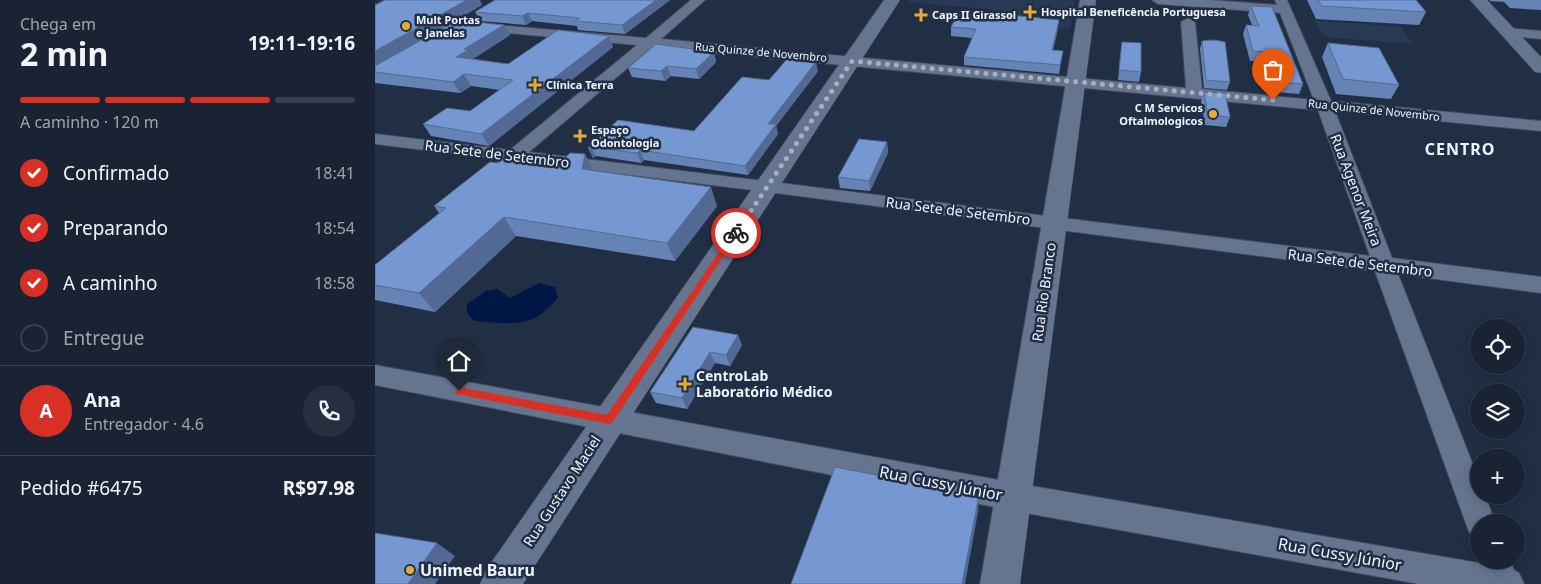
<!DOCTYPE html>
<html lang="pt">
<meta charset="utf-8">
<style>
:root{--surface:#192334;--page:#262f40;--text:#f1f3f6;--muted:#9fa4ac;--line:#37404f;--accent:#d93025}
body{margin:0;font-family:"Noto Sans",sans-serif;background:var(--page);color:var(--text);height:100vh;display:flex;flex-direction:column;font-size:19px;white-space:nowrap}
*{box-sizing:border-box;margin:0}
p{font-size:16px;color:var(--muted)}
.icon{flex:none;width:28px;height:28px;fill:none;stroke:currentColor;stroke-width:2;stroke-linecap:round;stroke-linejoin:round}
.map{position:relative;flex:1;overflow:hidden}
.sheet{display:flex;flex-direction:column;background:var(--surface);width:375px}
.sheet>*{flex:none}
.buttons{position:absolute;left:1095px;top:319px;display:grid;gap:10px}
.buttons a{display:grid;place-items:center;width:55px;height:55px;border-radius:50%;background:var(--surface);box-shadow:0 2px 12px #0003,0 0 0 1px var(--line);font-size:25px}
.pin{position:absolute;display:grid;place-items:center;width:42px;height:42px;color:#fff;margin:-51px -21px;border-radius:50% 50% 50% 0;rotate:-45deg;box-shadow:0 0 5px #0007}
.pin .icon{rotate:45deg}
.courier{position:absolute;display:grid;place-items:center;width:50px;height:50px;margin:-25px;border:4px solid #d93025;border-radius:50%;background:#fff;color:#222;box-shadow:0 1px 6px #0007}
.headline em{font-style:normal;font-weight:700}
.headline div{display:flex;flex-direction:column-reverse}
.headline{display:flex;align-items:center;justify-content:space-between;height:85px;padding:0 20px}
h1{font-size:32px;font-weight:700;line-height:38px}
.bar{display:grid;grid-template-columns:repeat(4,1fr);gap:8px 5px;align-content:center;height:60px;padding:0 20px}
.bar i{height:6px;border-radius:4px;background:var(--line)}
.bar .on{background:var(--accent)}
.bar p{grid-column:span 4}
.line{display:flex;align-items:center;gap:12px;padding:0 20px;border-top:1px solid var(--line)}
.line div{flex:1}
.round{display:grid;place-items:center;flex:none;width:52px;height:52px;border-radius:26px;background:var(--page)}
ol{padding:0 20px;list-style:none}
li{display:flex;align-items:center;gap:15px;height:55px}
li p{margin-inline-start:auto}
li .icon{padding:5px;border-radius:50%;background:var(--accent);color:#fff;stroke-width:4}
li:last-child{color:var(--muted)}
li i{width:28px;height:28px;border:2px solid var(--line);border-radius:50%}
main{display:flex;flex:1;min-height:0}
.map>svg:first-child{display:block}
</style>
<main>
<section class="sheet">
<div class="headline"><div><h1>2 min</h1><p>Chega em</p></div><em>19:11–19:16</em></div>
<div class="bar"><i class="on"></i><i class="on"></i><i class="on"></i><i></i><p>A caminho · 120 m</p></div>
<ol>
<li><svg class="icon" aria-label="check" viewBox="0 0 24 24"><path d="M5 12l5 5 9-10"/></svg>Confirmado<p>18:41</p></li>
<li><svg class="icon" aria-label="check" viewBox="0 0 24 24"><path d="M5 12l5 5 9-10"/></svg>Preparando<p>18:54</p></li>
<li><svg class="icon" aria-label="check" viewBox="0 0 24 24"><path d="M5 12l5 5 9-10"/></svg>A caminho<p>18:58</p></li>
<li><i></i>Entregue</li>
</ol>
<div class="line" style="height:90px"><b class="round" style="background:var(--accent);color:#fff">A</b><div><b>Ana</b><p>Entregador · 4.6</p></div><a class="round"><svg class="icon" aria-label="phone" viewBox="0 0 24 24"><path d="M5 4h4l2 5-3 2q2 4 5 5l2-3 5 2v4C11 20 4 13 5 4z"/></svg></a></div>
<div class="line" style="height:65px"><div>Pedido #6475</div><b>R$97.98</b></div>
</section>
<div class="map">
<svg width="1166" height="584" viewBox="0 0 1166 584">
<rect width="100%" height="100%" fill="#212f45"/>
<!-- built -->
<g fill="#283954">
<polygon points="535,0 700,0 695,29 633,23 611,15 613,9 533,2"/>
<polygon points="939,20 1026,27 1038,44 950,37"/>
</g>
<!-- water -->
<path fill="#001746" d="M164,283l16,4 3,10c-23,32 -46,27 -82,24 -8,-4 -10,-8 -9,-17l19,-13 11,-2 13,9z"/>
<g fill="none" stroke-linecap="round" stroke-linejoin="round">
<!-- street casing -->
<g stroke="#414c5e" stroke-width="2">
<g id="street">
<path d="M316,0h14l-44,39 525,49 -5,-66 7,-4 7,4 7,67 112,11 -34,-87 -122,-9 -6,-4h58l67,5 -2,-5h12l44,101 210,20v10l-206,-20 57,147 149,19v16l-143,-19 81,206v15h6l10,27h-16v14l-10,-4 -94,-261 -607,-79 -250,-31 -12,6 -6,-1 -3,-4 2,-3 -124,-15v-10l135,16 127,-105 -160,-15 -5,-1 -2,-3 2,-3 174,15zM277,47l666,63 52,146 -841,-104z"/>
<polygon points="1133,28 1166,31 1166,39 1128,35 1126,32 1128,29"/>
<polygon points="0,365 640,483 1104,563 1103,560 1104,559 1135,560 1139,570 1144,573 1149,584 1044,584 640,511 0,385"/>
</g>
</g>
<!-- secondary casing -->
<g stroke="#414c5e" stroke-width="1">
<g id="secondary">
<polygon points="509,0 525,0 148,584 105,584 111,570"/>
<polygon points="705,0 721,0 645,584 605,584"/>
<polygon points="1095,0 1112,0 1166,57 1166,73 1160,72"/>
</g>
</g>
<!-- street -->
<use href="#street" fill="#65758f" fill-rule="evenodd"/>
<!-- secondary -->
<use href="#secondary" fill="#65758f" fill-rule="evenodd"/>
</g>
<!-- wall -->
<g fill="#6583b5">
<polygon points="120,0 295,0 250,34 203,30 202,26 157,21 151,25 105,21 100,12"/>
<polygon points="932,0 1041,0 1051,12 1044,25 941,19"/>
<polygon points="1114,0 1166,0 1166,10 1135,8 1129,2 1115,1"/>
<polygon points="0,5 107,5 39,44 129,25 135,35 98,59 133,64 234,36 238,47 114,146 56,136 48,124 95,111 125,90 96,86 85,93 0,83"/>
<polygon points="876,6 928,84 924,94 901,92 891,62 875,61 868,34 871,25 877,25 873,15"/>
<polygon points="576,27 683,28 678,50 688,51 684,74 589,65 589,57 597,38 576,36"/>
<polygon points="827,41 855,82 852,90 829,88 825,49"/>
<polygon points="747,42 766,72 764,82 743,80"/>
<polygon points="953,43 1024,85 1016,99 961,94 947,57"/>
<polygon points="339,52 341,62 324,79 296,76 290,81 257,77 253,68"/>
<polygon points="443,71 401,126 403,134 373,175 269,160 266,163 221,156 218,158 213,148 243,120 319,131 394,80"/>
<polygon points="829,92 855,117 851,127 830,125 826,102"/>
<polygon points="512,142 513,153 495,191 465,188 463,177"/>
<polygon points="210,154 218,171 342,206 300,261 141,236 60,312 0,300 0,265 64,213 59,206 123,163 181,166"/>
<polygon points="318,327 367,345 355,366 340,363 312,409 281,403 275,392"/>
</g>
<!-- shaded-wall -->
<g fill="#526a93">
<polygon points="92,0 105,0 107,5 0,67 0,51"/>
<polygon points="281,0 295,0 250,34 247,25"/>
<polygon points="153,13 157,21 151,25 147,16"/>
<polygon points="684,20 683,28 676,59 677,50"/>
<polygon points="129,25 135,35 98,59 81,57 89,49"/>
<polygon points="234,36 238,47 114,146 106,134"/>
<polygon points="339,52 341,62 324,79 321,69"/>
<polygon points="441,62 443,71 401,126 403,134 373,175 370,166 393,124"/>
<polygon points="292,66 296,76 290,81 286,71"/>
<polygon points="89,74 96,86 85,93 78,82"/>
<polygon points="512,142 513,153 495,191 494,181"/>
<polygon points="216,147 221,156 218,158 213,148"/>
<polygon points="265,150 269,160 266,163 262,153"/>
<polygon points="210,154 219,172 207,169"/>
<polygon points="336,187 342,206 300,261 292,243"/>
<polygon points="129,217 141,236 60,312 44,293"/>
<polygon points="363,335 367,345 355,366 351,355"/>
<polygon points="335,352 340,363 312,409 307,398"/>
<polygon points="604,495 603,512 590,584 587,584"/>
<polygon points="62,543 80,556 60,584 33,584"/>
</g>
<!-- building -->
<g fill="#7598d2" stroke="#526a93">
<polygon points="10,0 92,0 0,51 0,5"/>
<polygon points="120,0 281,0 247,25 200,21 205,18 153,13 147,16 100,12"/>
<polygon points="943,0 1041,0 1051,12 947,6"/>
<polygon points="876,6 897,7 928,84 905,82 894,52 878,51 871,25 884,26"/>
<polygon points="585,10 684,20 677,50 688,51 685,65 589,57 601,29 576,27"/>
<polygon points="82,20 129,25 89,49 93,50 81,57 133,64 183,30 234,36 106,134 48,124 72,108 95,111 138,80 89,74 78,82 0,72 0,66"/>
<polygon points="839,40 850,42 855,82 831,80 827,41"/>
<polygon points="747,42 766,43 766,72 744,70"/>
<polygon points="953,43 1004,48 1024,85 968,79"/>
<polygon points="281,44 339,52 321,69 292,66 286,71 253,68"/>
<polygon points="412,59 441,62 393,124 401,124 370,166 265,150 262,153 216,147 213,148 243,120 319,131 367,77 394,80"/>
<polygon points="829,92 850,93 855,117 833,115"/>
<polygon points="484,139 512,142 494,181 463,177"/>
<polygon points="195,153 210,154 207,169 336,187 292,243 129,217 44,293 0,285 0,265 71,208 59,206 115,162 123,163 128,158 181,166"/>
<polygon points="318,327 363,335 351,355 335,352 307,398 275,392"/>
<polygon points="460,467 604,495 587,584 416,584"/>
<polygon points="0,533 62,543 33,584 0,584"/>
</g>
<!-- route -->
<polygon fill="#d93025" points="358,232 364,233 237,423 234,424 81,394 81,389 84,387 232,415"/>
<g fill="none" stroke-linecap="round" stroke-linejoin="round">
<!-- done -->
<polyline stroke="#a7b0bd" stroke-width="5" stroke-dasharray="0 9" points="361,233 477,61 898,100"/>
</g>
<!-- markers -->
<g fill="#e7ac37" stroke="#212f45" stroke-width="2">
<path d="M652.5 4.5h5v5h5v5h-5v5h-5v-5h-5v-5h5z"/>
<path d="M543.5 7.5h5v5h5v5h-5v5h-5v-5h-5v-5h5z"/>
<circle cx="31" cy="26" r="5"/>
<path d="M157.5 77.5h5v5h5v5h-5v5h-5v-5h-5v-5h5z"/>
<circle cx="838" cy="114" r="5"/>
<path d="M202.5 128.5h5v5h5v5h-5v5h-5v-5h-5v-5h5z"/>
<path d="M307.5 376.5h5v5h5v5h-5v5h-5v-5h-5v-5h5z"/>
<circle cx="35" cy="570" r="5"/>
</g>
<g text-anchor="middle" stroke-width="5" stroke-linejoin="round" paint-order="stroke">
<!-- far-poi labels -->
<g font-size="11" font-weight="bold" fill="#eff5fe" stroke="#212f45" text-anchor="start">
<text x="666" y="16">Hospital Beneficência Portuguesa</text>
<text x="557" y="19">Caps II Girassol</text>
<text x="41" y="24">Mult Portas<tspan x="41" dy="13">e Janelas</tspan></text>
<text x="171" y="89">Clínica Terra</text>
<text x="828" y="112" text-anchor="end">C M Servicos<tspan x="828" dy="13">Oftalmologicos</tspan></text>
<text x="216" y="134">Espaço<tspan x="216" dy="13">Odontologia</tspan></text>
</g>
<!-- far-street labels -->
<g font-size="11" fill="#eff5fe" stroke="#212f45">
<text transform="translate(386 52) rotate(5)" y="4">Rua Quinze de Novembro</text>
<text transform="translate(999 110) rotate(6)" y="4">Rua Quinze de Novembro</text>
</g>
<!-- street labels -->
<g font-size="14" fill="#eff5fe" stroke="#212f45">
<text transform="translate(122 154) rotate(7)" y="5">Rua Sete de Setembro</text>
<text transform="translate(981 190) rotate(69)" y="5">Rua Agenor Meira</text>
<text transform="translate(583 211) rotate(7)" y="5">Rua Sete de Setembro</text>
<text transform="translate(985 263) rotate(7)" y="5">Rua Sete de Setembro</text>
<text transform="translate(669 292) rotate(-82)" y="5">Rua Rio Branco</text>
<text transform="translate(187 491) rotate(-57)" y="5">Rua Gustavo Maciel</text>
</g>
<!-- poi labels -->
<g font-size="14" font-weight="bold" fill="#eff5fe" stroke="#212f45" text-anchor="start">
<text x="321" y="381">CentroLab<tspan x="321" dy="16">Laboratório Médico</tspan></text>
</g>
<!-- far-district labels -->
<g font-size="16" font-weight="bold" letter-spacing="1" fill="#eff5fe" stroke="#212f45">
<text x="1085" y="155">CENTRO</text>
</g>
<!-- near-street labels -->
<g font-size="16" fill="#eff5fe" stroke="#212f45">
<text transform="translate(566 483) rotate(11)" y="6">Rua Cussy Júnior</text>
<text transform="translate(965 554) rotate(10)" y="6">Rua Cussy Júnior</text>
</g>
<!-- near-poi labels -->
<g font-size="16" font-weight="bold" fill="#eff5fe" stroke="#212f45" text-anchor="start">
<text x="45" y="576">Unimed Bauru</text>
</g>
</g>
</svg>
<div class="buttons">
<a><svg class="icon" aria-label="locate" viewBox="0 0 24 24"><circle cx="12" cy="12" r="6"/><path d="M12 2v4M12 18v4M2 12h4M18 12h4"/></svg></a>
<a><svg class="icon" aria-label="layers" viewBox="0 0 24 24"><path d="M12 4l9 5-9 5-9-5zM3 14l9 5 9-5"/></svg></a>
<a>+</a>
<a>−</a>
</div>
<div class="pin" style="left:898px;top:100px;background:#ea580c"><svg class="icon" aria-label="bag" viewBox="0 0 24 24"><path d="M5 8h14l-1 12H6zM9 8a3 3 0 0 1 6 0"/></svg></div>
<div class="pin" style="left:84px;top:391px;background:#1f2937"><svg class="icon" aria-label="home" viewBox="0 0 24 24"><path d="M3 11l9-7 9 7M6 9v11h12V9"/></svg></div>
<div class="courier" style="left:361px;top:233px"><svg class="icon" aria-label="bike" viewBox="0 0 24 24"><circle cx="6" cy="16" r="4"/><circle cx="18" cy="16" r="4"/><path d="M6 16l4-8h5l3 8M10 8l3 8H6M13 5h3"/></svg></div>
</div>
</main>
